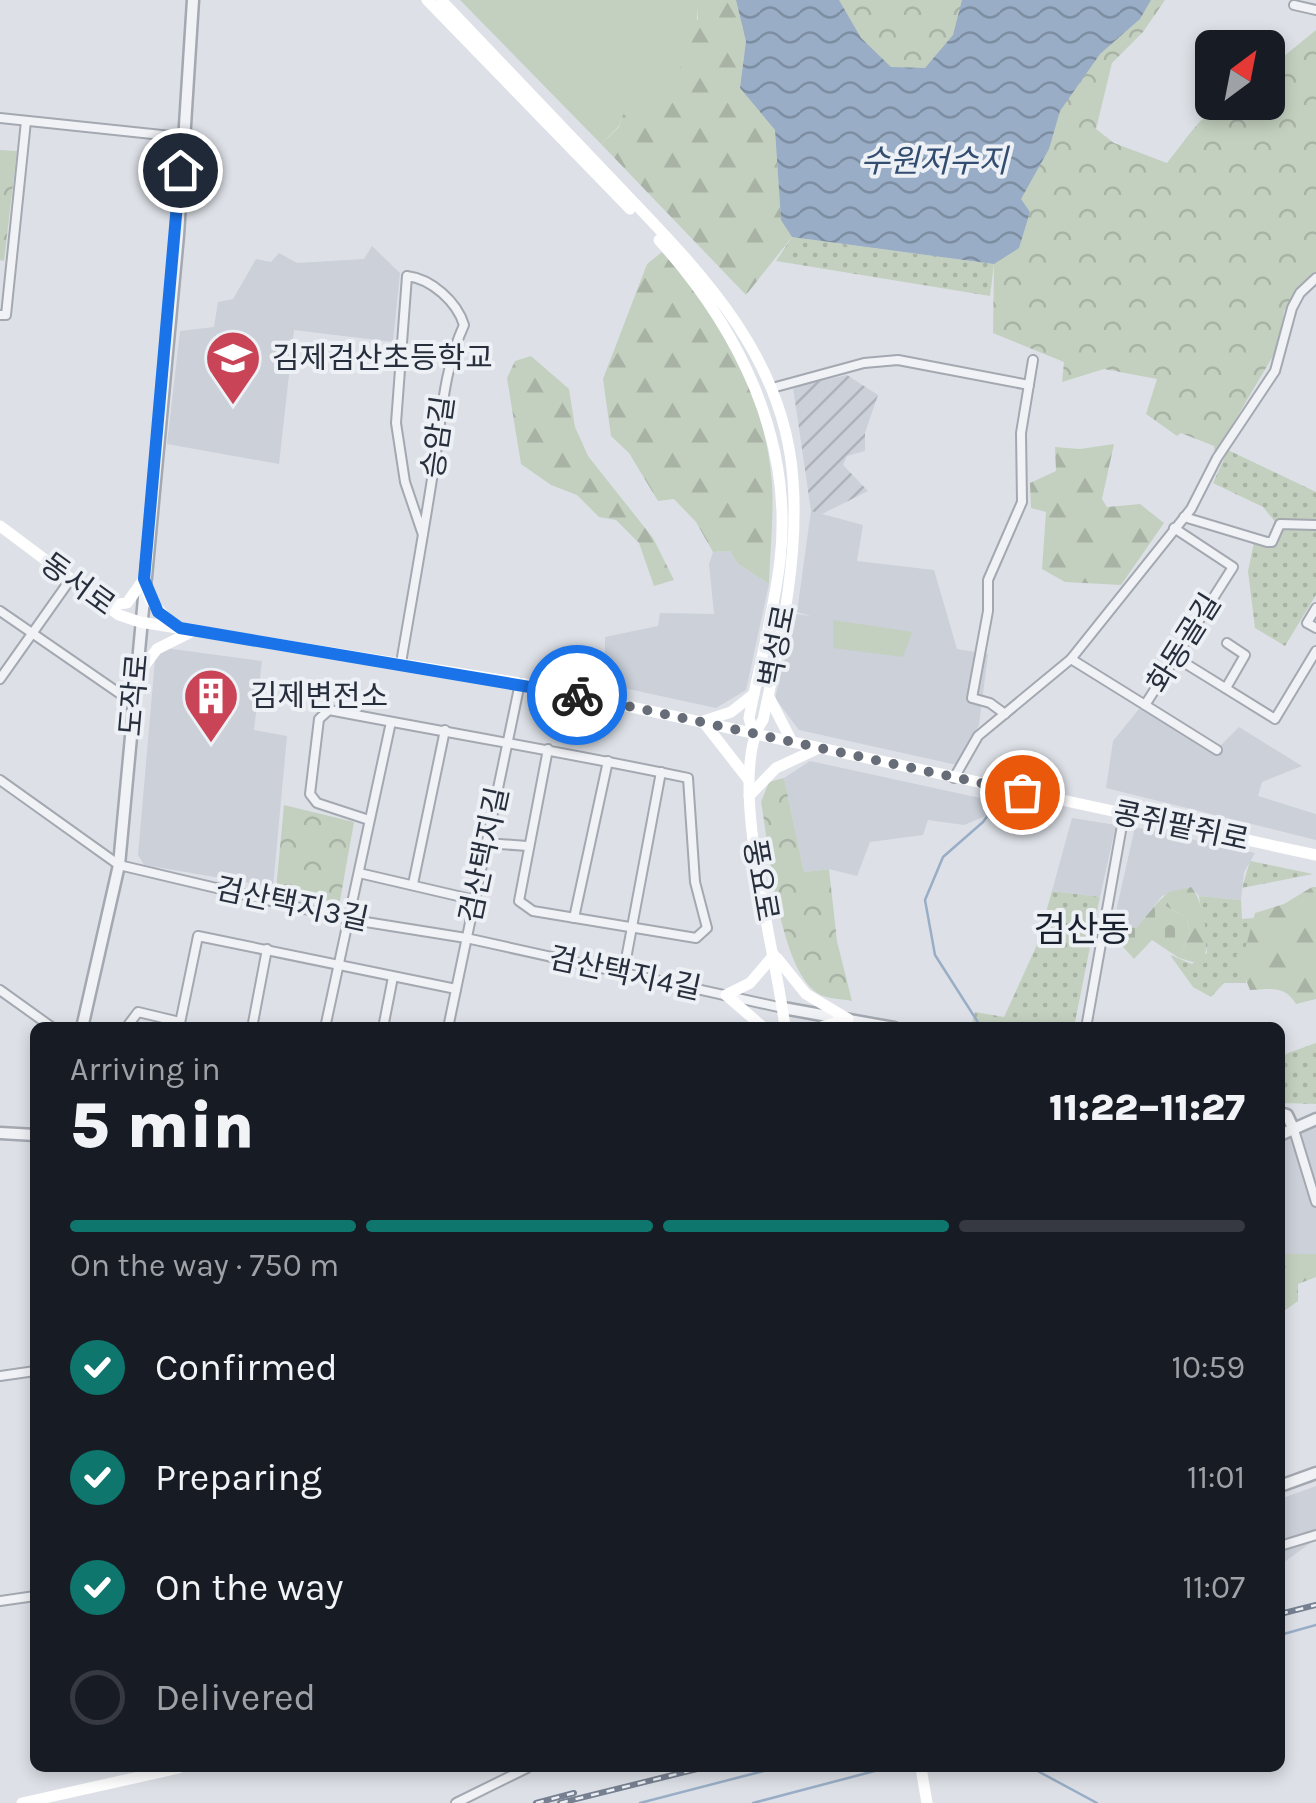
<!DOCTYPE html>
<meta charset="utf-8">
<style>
:root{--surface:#171b24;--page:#242831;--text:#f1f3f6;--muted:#9ea1a6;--line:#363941;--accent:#0f766e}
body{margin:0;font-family:Karla,"Noto Sans KR",sans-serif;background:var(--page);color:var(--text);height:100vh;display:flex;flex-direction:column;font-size:38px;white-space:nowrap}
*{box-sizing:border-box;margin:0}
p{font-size:32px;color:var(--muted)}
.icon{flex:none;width:55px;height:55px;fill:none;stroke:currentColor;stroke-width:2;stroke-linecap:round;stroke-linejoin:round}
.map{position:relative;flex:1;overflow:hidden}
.side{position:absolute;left:30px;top:1022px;width:1255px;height:750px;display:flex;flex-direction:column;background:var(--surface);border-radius:15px;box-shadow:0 5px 15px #0003}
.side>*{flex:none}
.needle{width:65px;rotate:32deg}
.controls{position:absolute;left:1195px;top:30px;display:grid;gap:20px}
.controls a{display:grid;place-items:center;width:90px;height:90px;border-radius:15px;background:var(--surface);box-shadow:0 5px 15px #0003;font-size:50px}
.pin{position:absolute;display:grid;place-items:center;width:85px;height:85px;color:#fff;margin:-42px;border:5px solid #fff;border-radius:50%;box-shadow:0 2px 10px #0007}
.courier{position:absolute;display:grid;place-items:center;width:100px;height:100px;margin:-50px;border:8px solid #1a73e8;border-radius:50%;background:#fff;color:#222;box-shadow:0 2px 12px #0007}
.summary em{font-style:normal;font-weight:800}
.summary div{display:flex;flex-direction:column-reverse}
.summary{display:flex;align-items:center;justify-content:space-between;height:170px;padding:0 40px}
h1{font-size:65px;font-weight:800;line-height:75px}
.bar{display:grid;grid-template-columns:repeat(4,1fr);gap:15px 10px;align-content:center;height:120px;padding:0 40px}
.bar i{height:12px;border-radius:8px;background:var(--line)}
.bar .active{background:var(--accent)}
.bar p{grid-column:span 4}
ol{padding:0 40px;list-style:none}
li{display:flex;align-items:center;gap:30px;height:110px}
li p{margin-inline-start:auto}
li .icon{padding:10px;border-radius:50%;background:var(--accent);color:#fff;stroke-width:4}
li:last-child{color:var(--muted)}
li i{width:55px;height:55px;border:5px solid var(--line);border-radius:50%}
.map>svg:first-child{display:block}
</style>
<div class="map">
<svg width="1316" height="1803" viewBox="0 0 1316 1803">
<defs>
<pattern id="industrial-furrows" width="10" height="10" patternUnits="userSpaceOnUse" patternTransform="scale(2.5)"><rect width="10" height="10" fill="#cbd0d9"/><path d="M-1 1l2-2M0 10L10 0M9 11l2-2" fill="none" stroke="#aeb3bb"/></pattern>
<pattern id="grass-dots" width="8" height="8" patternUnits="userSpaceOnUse" patternTransform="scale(2.5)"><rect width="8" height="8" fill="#c3d0bf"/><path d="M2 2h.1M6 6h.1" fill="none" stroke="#a8b3a5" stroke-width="1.8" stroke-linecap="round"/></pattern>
<pattern id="forest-firs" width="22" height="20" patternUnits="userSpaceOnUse" patternTransform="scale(2.5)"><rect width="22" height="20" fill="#c3d0bf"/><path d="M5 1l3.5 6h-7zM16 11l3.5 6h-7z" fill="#a8b3a5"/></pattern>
<pattern id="cemetery-stones" width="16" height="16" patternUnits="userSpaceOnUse" patternTransform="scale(2.5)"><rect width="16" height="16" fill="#c3d0bf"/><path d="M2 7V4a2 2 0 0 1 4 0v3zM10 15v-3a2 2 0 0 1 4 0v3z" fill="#a8b3a5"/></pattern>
<pattern id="park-crowns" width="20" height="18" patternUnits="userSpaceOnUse" patternTransform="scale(2.5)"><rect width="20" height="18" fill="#c3d0bf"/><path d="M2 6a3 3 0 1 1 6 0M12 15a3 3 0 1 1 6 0" fill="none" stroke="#a8b3a5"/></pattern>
<pattern id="water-waves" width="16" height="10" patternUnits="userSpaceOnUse" patternTransform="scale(2.5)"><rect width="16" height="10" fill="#99aec6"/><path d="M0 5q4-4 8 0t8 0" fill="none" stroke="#7d8ea2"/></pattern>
</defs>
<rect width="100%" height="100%" fill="#dde1e7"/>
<!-- built -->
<g fill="#cbd0d9">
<polygon points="372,246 400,273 393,342 294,330 279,464 167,444 180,331 214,327 218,302 233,299 256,259 271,262 279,253 297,263 364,259"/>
<polygon points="811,511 863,525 857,561 934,570 957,649 988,654 979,725 957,765 799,730 775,698 796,614 811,616 797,612"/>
<polygon points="730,551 738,564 769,584 746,690 716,708 605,684 605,637 658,626 660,613 714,614 709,564 713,552"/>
<polygon points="165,648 262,661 254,730 287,736 273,887 144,865 138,855 155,660"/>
<polygon points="1139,709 1216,750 1239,727 1302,766 1262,782 1258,796 1316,814 1316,840 1106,788 1113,741"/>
<polygon points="810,761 994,801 988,815 964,825 928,820 923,835 870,842 857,876 829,869 804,872 784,778"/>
<polygon points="1072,818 1116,825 1100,897 1052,891"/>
<polygon points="1135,827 1255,853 1244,872 1241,900 1199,896 1190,887 1162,896 1136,928 1113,925"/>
<polygon points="1316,1125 1316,1254 1282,1254 1280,1138"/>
<polygon points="1316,1486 1316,1539 1280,1565 1280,1499"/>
</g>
<!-- industrial -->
<polygon fill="url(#industrial-furrows)" points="847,375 878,395 865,433 865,451 847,456 843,465 868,491 822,514 811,511 793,387"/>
<!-- grass -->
<g fill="url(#grass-dots)">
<polygon points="792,237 994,264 990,296 776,261"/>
<polygon points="1228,450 1316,492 1316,595 1285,646 1255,628 1248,571 1254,542 1273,544 1276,523 1263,507 1213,483"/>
<polygon points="1250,861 1251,861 1313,874 1242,888"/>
<polygon points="1052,891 1100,897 1074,1027 971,1027 975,1012 1004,1017 1036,947"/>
<polygon points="1199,896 1241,900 1242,919 1254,918 1244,954 1246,983 1224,983 1211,997 1193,987 1170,955 1192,964 1207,953"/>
<polygon points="1316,1043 1316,1104 1280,1103 1280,1056"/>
</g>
<!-- forest -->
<g fill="url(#forest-firs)">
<polygon points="698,0 736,0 746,41 740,88 775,130 781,219 792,237 746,295 601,144 619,127 623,114 698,19"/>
<path d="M662,252c61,65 103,141 110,232 2,33 -2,67 -3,100l-31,-20 -8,-13 -17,1 -17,-30 -22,-23 -16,2 -29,-48 -18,-17 -8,-57 44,-115z"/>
<polygon points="531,356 569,389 575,427 588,456 653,538 674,580 654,586 639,543 616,520 599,517 577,495 551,485 521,464 507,378 515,361"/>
<polygon points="1114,444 1102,499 1107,507 1140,504 1164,523 1121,585 1065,582 1042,569 1046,512 1031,508 1030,483 1056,471 1055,447 1080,449"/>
<path d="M1191,887c14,16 19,57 12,78l-24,-7 11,-24 -3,-16 -29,-16 11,-10z"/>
<path d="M1312,887h4v112l-20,5c-11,-19 -26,-15 -46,-14l-14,-35 8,-2 11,-40 29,-9z"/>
<polygon points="1280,1254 1316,1254 1316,1277 1298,1284 1298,1301 1280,1314"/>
</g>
<!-- cemetery -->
<polygon fill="url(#cemetery-stones)" points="1158,902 1187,918 1190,934 1179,958 1152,940 1134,959 1115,938 1113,925 1136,928"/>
<!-- park -->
<g fill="url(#park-crowns)">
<path d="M736,0h429l-22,32 -31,31 -16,66 18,14 53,20c38,-47 36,-60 101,-61v-33l48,-39v243l-32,38 -5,35 -64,108 -1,-8 -33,-13 -4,3 -31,-22 11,-35 -53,-10 -42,13 2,-20 -71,-29 1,-69 -202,-27 -11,-17 -6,-90 -35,-42 6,-47z"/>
<polygon points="0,150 17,151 4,261 0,260"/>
<path d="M784,778l20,94 25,-3 8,72 15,60c-10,-2 -23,-2 -31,-6 -42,-20 -52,-150 -60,-193l8,-20z"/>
<polygon points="284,805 354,822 339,906 276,890"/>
</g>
<!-- garden -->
<g fill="#c3d0bf">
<path d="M460,0h238c1,50 -26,81 -53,121l-22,-7 -4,12 -18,18z"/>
<polygon points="833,620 912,632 903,657 833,648"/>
</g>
<!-- water -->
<polygon fill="url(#water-waves)" points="736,0 839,0 861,38 891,67 925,68 953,35 962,0 1151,0 1140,19 1100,54 1060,111 1049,149 1021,199 1030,212 1019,248 994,264 792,237 781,220 775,130 740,88 746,41"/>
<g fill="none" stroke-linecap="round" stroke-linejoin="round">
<!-- stream -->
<g stroke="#99aec6" stroke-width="2.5">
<polyline points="981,1027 935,955 925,900 943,857 983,822 996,804"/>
<polyline points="1280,1635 1316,1625"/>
<polyline points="1032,1768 1097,1803"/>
<polyline points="640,1803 775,1768"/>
<polyline points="753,1803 886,1768"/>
</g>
<!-- minor casing -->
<g stroke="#a3a8b1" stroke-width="12">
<g id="minor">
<polyline points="1294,5 1316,10"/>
<polyline points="0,118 181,137"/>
<polyline points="0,315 6,315 26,121"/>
<polyline points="772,388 864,363 898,360 1029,385"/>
<polyline points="1184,517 1267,542 1272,542 1280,524 1316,525"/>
<polyline points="1316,608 1307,623 1316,628"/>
<polyline points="0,611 132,702"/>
<polyline points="1175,657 1275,719 1316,651"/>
<polyline points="1071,659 1145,705 1233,567 1174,528"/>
<path d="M401,663c11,-65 23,-131 33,-197 8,-49 9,-95 30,-141 -7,-23 -32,-46 -57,-49l-11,147 9,59 18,53"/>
<polyline points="0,679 70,580"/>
<polyline points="1226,688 1245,655 1227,643"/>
<polyline points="1145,705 1217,750"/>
<polyline points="1005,714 990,703 972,698 988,611 988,580 1022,502 1021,433 1033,360"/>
<polyline points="954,778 978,736 1071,659 1191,509 1217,458 1275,371 1292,308 1300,293 1316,278"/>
<polyline points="0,780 119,865 347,919 466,938 783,1008"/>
<path d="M369,820l-52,-17 -7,-9 9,-75 10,-9c120,23 240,43 359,68l7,104 12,46 -11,10 -163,-27 -14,-10 29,-152"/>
<polyline points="486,843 527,846"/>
<polyline points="359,873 475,900"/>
<polyline points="413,884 445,730"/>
<polyline points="574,918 608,761"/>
<polyline points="623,975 661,772"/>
<polyline points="0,990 53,1028"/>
<polyline points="126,1028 138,1012 180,1022"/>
<polyline points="179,1028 198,936 456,989"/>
<polyline points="252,1028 267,949"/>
<polyline points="325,1028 391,722"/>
<polyline points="383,1028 393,977"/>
<polyline points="448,1028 520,683"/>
<polyline points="1086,1028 1124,814"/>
<polyline points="1294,1130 1316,1202"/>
<polyline points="0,1376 35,1371"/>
<polyline points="1280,1546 1316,1535"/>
<polyline points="0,1601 35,1596"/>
<polyline points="456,1803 527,1768"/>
</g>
</g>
<!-- tertiary casing -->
<g stroke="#a3a8b1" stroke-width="15">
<g id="tertiary">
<polyline points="783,1008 894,1028"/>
<polyline points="82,1028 119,865 178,235 193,0"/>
<polyline points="1280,1113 1287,1115 1294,1130"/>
<polyline points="0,1133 35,1135"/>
<polyline points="1280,1135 1316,1119"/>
<polyline points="1280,1486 1316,1473"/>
</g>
</g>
<!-- minor -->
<use href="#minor" stroke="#f0f2f5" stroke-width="8"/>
<!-- tertiary -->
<use href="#tertiary" stroke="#f0f2f5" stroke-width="10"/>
<!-- secondary -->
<g stroke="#fff" stroke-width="11">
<polyline points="427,0 630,209"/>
<path d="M441,0c54,57 109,114 163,171 85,90 180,177 189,309 6,82 -13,161 -30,240 -39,53 15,238 22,308"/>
<path d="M659,240c79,88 135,198 121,320 -6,52 -21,106 -31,158l4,15"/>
<polyline points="0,526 119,615 140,622 520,683 1316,855"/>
<polyline points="144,579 150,600 173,625"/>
<polyline points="107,605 127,603 144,579"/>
<polyline points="136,677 157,649 193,631"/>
<polyline points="769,697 792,742"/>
<polyline points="701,722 731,712 754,694"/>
<polyline points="705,724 748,779"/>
<polyline points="749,796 776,768 819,748"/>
<polyline points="777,958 806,994 848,1019"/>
<polyline points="764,1028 726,995 750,983 774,955"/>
<polyline points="818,1028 848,1019"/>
<polyline points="921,1768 927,1803"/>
<polyline points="22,1803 179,1768"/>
</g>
<!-- rail casing -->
<g stroke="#778090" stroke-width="6">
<g id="rail">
<polyline points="1280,1614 1316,1605"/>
<polyline points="536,1803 574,1793"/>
<polyline points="560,1803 701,1768"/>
</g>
</g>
<!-- rail -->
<use href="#rail" stroke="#edf0f5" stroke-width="2.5" stroke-dasharray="8" stroke-linecap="butt"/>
</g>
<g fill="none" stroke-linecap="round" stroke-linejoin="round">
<!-- done -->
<polyline stroke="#676d78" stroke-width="10" stroke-dasharray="0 18" points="577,695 1022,792"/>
<!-- route -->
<polyline stroke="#1a73e8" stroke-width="12" points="180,170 144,579 158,612 180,628 577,695"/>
</g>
<!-- icons -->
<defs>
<g id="school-pin" transform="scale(2.875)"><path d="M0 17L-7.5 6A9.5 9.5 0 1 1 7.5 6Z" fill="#ca4457" stroke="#edf0f5"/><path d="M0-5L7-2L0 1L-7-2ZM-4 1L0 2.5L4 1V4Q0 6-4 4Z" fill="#fff"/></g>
<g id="building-pin" transform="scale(2.875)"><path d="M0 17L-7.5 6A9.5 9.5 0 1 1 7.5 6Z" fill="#ca4457" stroke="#edf0f5"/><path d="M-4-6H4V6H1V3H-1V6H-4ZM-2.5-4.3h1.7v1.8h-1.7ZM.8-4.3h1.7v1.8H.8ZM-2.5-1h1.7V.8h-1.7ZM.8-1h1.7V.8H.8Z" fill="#fff"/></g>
</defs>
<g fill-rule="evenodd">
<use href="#school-pin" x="233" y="358"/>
<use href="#building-pin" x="211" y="696"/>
</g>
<g text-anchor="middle" stroke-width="8" stroke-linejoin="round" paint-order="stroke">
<!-- poi labels -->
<g font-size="30" fill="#272f3d" stroke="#edf0f5" text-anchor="start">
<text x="272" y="368">김제검산초등학교</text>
<text x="250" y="706">김제변전소</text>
</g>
<!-- street labels -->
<g font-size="30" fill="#272f3d" stroke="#edf0f5">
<text transform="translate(438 437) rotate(-82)" y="10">승암길</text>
<text transform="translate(78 584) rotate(36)" y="10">동서로</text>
<text transform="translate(1184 643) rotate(-58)" y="10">화동골길</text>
<text transform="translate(777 646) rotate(-79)" y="10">벽성로</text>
<text transform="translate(134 695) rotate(-85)" y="10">도작로</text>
<text transform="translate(1181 826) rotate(12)" y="10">콩쥐팥쥐로</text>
<text transform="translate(484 855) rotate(-78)" y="10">검산택지길</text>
<text transform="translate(761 880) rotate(80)" y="10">풍요로</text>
<text transform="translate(292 904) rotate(12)" y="10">검산택지3길</text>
<text transform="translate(625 973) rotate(12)" y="10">검산택지4길</text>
</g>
<!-- water labels -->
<g font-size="32" font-style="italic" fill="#324d70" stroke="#edf0f5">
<text x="934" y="172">수원저수지</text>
</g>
<!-- quarter labels -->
<g font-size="35" fill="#19202e" stroke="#edf0f5">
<text x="1082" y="941">검산동</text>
</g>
</g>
</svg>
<div class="controls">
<a><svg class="needle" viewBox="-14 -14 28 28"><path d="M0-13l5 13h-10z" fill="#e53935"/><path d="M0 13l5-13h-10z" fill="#9ea1a6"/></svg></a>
</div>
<div class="pin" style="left:1022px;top:792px;background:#ea580c"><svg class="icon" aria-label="bag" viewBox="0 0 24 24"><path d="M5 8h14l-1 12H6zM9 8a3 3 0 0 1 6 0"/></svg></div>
<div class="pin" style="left:180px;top:170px;background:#1f2937"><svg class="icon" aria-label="home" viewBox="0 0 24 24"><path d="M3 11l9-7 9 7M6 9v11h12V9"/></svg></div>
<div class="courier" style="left:577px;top:695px"><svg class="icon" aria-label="bike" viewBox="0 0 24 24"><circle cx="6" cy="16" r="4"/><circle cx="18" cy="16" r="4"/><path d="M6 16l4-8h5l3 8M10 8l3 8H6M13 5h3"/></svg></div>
<section class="side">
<div class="summary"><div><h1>5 min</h1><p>Arriving in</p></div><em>11:22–11:27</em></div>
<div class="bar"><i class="active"></i><i class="active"></i><i class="active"></i><i></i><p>On the way · 750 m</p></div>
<ol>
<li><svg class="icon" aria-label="check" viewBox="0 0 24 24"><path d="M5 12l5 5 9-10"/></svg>Confirmed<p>10:59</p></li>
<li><svg class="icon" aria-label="check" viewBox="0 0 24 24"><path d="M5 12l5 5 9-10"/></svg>Preparing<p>11:01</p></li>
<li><svg class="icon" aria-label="check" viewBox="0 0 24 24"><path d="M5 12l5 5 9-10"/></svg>On the way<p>11:07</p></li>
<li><i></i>Delivered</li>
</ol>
</section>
</div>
